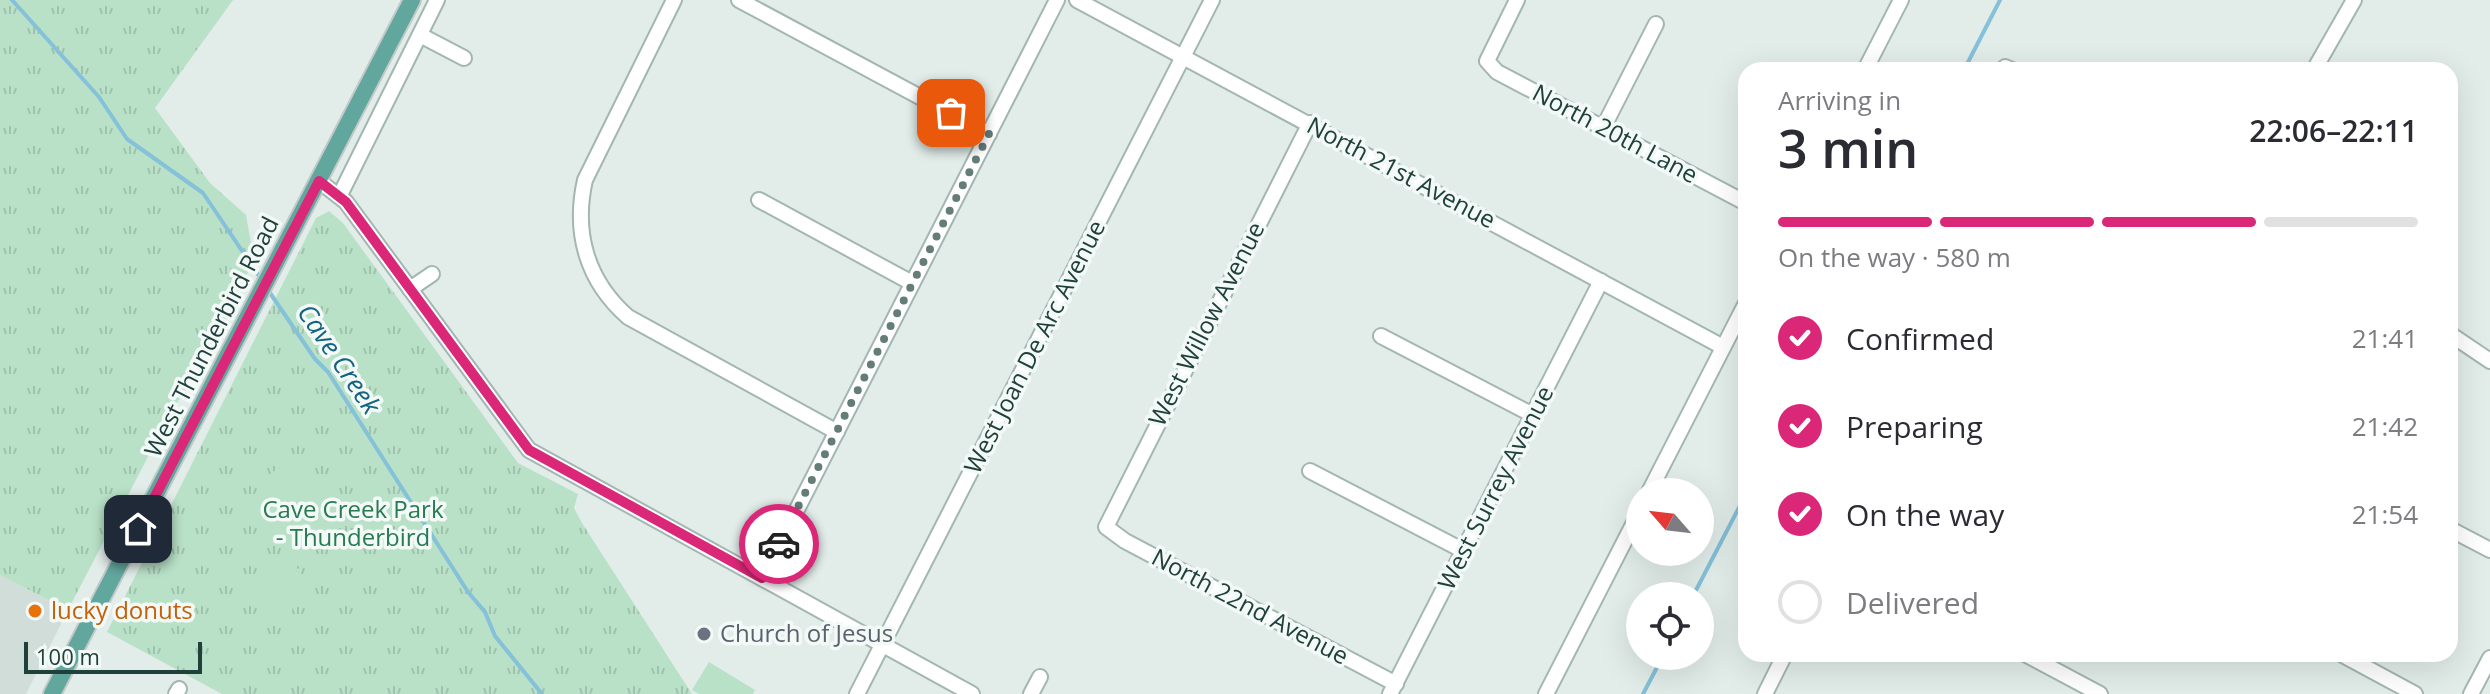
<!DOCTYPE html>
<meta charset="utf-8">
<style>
:root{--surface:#fff;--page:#f2f2f3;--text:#2b2b33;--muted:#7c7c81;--line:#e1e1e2;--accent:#db2777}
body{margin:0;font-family:"Open Sans",sans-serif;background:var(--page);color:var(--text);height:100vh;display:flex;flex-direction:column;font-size:30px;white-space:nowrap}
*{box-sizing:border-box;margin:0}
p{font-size:26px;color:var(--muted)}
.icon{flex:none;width:44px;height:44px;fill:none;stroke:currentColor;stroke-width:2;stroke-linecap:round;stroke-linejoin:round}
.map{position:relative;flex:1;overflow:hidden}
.details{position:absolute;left:1738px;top:62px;width:720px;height:600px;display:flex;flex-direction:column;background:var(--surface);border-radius:24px;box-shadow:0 8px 32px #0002}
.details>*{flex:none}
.needle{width:52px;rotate:298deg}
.tools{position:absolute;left:1626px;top:478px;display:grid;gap:16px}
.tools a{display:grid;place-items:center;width:88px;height:88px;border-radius:50%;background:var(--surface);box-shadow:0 8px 32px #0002;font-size:40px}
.scale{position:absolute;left:24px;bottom:20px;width:178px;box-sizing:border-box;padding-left:8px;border:4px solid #20403b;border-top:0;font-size:22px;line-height:28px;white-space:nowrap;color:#20403b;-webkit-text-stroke:6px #f3f9f7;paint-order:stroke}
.pin{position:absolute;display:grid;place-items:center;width:68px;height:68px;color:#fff;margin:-34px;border-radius:16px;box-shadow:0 4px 12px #0006}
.courier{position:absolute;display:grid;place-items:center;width:80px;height:80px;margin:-40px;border:6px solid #db2777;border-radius:50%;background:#fff;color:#222;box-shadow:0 2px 10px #0007}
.head em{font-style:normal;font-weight:600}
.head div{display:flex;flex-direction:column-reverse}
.head{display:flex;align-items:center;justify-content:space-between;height:136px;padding:0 40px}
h1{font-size:52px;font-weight:600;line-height:60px}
.bar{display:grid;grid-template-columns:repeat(4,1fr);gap:12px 8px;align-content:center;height:96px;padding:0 40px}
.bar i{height:10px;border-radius:6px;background:var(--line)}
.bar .active{background:var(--accent)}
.bar p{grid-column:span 4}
ol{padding:0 40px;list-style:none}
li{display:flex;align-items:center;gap:24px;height:88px}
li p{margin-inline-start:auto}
li .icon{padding:8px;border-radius:50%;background:var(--accent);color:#fff;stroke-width:4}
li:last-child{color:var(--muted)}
li i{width:44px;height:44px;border:4px solid var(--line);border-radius:50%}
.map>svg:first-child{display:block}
</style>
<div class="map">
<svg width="2490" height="694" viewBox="0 0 2490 694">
<defs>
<pattern id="grass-tufts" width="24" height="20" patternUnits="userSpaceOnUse" patternTransform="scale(2)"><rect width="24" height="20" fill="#b9e1c8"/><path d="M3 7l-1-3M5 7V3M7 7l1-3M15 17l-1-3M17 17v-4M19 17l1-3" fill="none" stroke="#9fc2ad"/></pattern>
</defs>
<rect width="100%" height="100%" fill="#e2edea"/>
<!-- built -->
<polygon fill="#d0ddd9" points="0,575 68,610 26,694 0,694"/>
<!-- grass -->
<g fill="url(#grass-tufts)">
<polygon points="0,0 233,0 155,108 210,183 246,215 254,260 200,372 175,405 68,610 0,575"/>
<polygon points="329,211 343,223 518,463 578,494 574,508 582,523 692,694 222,694 107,632 316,218"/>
</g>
<!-- pitch -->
<g fill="#b9e1c8">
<circle cx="290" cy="494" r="28"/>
<polygon points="275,564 300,569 299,580 310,583 305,608 293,606 291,618 266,613 268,601 256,599 261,574 273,576"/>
<polygon points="709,662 755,690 753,694 699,694 692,690"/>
</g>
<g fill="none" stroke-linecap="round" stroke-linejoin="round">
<!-- stream -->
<g stroke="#85c1d8" stroke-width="4">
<polyline points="12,0 99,97 127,139 203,193 261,279"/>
<polyline points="1964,70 2000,0"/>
<polyline points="268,290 315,359 328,372 468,592 485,612 495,636 542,694"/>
<polyline points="1693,596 1746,494"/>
<polyline points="1643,694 1663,656"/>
</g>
<!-- minor casing -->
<g stroke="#a4b6b2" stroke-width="18">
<g id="minor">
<path d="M674,0l-89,180c-12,53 2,101 43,137l209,115"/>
<polyline points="739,0 989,134"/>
<polyline points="1077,0 1723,347"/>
<polyline points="1517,0 1487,61 1497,72 1746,203"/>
<polyline points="420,35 464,58"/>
<polyline points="2005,67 2012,70"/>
<polyline points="1865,70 1901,0"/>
<polyline points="2314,70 2354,0"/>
<polyline points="1310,123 1106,527 1125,541 1396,684"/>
<polyline points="1603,128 1656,24"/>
<polyline points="319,181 346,202 529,450 972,694"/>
<polyline points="340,195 437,0"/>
<polyline points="759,200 912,283"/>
<polyline points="410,289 432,274"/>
<polyline points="2450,334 2490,361"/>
<polyline points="1381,336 1533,415"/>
<polyline points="1310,471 1464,551"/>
<polyline points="1649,492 1746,303"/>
<polyline points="2450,529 2490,550"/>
<polyline points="762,578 1057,0"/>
<polyline points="2025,654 2100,694"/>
<polyline points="2341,654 2415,694"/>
<polyline points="176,694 179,689"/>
<polyline points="857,694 1212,0"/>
<polyline points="1031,694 1040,677"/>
<polyline points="1390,694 1601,281"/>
<polyline points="1546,694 1640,511"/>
<polyline points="1765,694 1785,654"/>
<polyline points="2471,694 2490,658"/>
</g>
</g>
<!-- major casing -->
<g stroke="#c1cac8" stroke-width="20">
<polyline id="major" points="52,694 412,0"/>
</g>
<!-- minor -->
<use href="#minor" stroke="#fff" stroke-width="14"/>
<!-- major -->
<use href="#major" stroke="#62a79d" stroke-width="16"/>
</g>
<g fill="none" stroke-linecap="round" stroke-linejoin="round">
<!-- done -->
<polyline stroke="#647d78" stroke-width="8" stroke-dasharray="0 14.4" points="779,544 989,134 951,113"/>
<!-- route -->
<polyline stroke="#db2777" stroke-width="10" points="138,529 319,181 346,202 529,450 762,578 779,544"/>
</g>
<!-- markers -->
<circle fill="#e8710a" stroke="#f3f9f7" stroke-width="3" cx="35" cy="611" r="8"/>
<circle fill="#6b7280" stroke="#f3f9f7" stroke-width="3" cx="704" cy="634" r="8"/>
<g text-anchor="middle" stroke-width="7" stroke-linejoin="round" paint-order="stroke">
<!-- street labels -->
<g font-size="24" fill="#20403b" stroke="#f3f9f7">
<text transform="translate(1615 134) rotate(28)" y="8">North 20th Lane</text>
<text transform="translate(1401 173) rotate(28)" y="8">North 21st Avenue</text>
<text transform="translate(1207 324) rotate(-63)" y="8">West Willow Avenue</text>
<text transform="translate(212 337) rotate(-63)" y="8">West Thunderbird Road</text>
<text transform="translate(1035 347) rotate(-63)" y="8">West Joan De Arc Avenue</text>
<text transform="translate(1496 488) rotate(-63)" y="8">West Surrey Avenue</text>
<text transform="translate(1250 607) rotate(28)" y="8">North 22nd Avenue</text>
</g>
<!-- park labels -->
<g font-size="24" fill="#267b51" stroke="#f3f9f7">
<text x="353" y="518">Cave Creek Park<tspan x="353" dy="28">- Thunderbird</tspan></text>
</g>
<!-- food labels -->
<g font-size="24" fill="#c56008" stroke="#f3f9f7" text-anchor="start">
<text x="51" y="619">lucky donuts</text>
</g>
<!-- worship labels -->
<g font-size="24" fill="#5b616d" stroke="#f3f9f7" text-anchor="start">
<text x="720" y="642">Church of Jesus</text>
</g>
<!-- water labels -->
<g font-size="26" font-style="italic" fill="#146382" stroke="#f3f9f7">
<text transform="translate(339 359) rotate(56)" y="9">Cave Creek</text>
</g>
</g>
</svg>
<div class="tools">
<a><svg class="needle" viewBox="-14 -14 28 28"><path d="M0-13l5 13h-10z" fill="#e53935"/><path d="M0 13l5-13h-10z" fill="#7c7c81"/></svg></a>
<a><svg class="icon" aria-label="locate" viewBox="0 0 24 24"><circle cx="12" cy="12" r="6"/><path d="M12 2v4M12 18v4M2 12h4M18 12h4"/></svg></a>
</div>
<div class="scale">100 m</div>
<div class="pin" style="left:951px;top:113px;background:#ea580c"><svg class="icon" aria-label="bag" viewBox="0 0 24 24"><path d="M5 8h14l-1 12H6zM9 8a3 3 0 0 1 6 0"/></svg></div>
<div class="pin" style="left:138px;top:529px;background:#1f2937"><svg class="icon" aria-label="home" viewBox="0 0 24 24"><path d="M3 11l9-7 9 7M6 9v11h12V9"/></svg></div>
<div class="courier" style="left:779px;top:544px"><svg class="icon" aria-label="car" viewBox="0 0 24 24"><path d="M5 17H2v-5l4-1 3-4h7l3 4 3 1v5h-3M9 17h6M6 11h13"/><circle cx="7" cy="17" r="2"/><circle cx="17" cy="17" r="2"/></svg></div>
<section class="details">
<div class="head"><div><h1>3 min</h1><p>Arriving in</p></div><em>22:06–22:11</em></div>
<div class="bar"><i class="active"></i><i class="active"></i><i class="active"></i><i></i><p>On the way · 580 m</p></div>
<ol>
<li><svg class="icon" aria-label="check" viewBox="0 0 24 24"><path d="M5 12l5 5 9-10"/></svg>Confirmed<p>21:41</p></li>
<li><svg class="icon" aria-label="check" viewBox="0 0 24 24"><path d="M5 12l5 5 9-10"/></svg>Preparing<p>21:42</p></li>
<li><svg class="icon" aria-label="check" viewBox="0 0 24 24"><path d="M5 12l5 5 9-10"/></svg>On the way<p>21:54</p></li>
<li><i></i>Delivered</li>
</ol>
</section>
</div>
